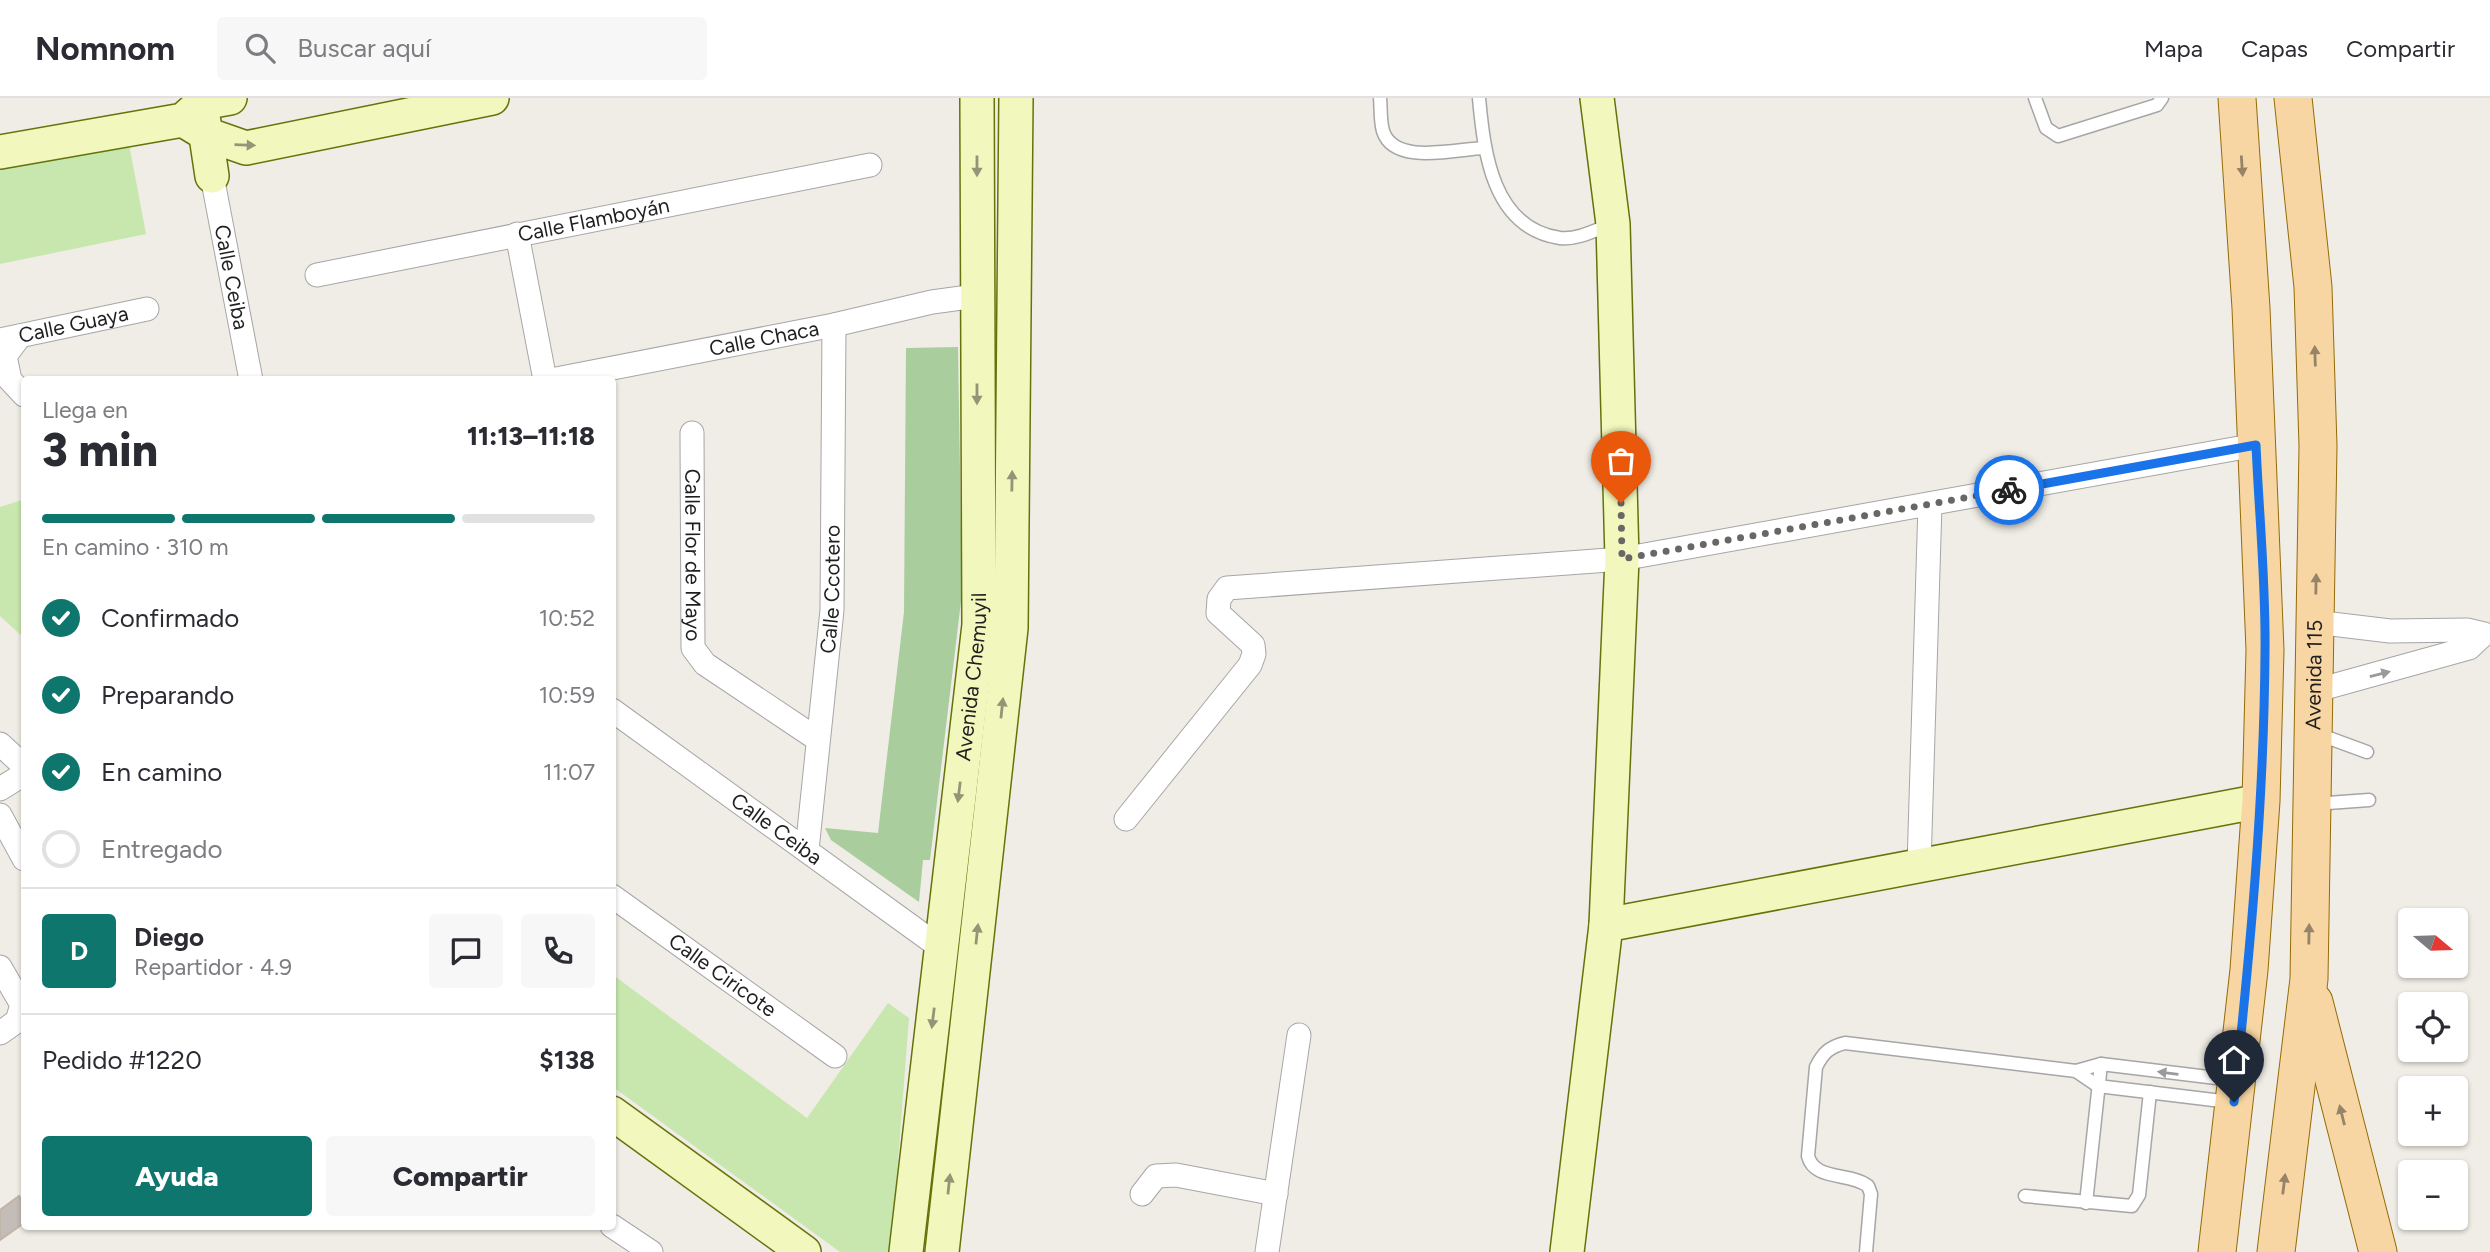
<!DOCTYPE html>
<html lang="es">
<meta charset="utf-8">
<style>
:root{--surface:#fff;--page:#f7f7f7;--text:#2b2b33;--muted:#7c7c81;--line:#e1e1e2;--accent:#0f766e}
body{margin:0;font-family:Figtree,sans-serif;background:var(--page);color:var(--text);height:100vh;display:flex;flex-direction:column;font-size:26px;white-space:nowrap}
*{box-sizing:border-box;margin:0}
p{font-size:23px;color:var(--muted)}
.icon{flex:none;width:38px;height:38px;fill:none;stroke:currentColor;stroke-width:2;stroke-linecap:round;stroke-linejoin:round}
.map{position:relative;flex:1;overflow:hidden}
.sheet{position:absolute;left:21px;top:278px;width:595px;height:854px;display:flex;flex-direction:column;background:var(--surface);border-radius:7px;box-shadow:0 2px 5px #0004}
.sheet>*{flex:none}
.needle{width:46px;rotate:109deg}
.controls{position:absolute;left:2398px;top:810px;display:grid;gap:14px}
.controls a{display:grid;place-items:center;width:70px;height:70px;border-radius:7px;background:var(--surface);box-shadow:0 2px 5px #0004;font-size:35px}
.pin{position:absolute;display:grid;place-items:center;width:60px;height:60px;color:#fff;margin:-72px -30px;border-radius:50% 50% 50% 0;rotate:-45deg;box-shadow:0 0 7px #0007}
.pin .icon{rotate:45deg}
.courier{position:absolute;display:grid;place-items:center;width:70px;height:70px;margin:-35px;border:5px solid #1a73e8;border-radius:50%;background:#fff;color:#222;box-shadow:0 2px 9px #0007}
.overview em{font-style:normal;font-weight:800}
.overview div{display:flex;flex-direction:column-reverse}
.overview{display:flex;align-items:center;justify-content:space-between;height:119px;padding:0 21px}
h1{font-size:46px;font-weight:800;line-height:52px}
.bar{display:grid;grid-template-columns:repeat(4,1fr);gap:10px 7px;align-content:center;height:84px;padding:0 21px}
.bar i{height:9px;border-radius:5px;background:var(--line)}
.bar .active{background:var(--accent)}
.bar p{grid-column:span 4}
.line{display:flex;align-items:center;gap:18px;padding:0 21px;border-top:2px solid var(--line)}
.line div{flex:1}
.round{display:grid;place-items:center;flex:none;width:74px;height:74px;border-radius:7px;background:var(--page)}
ol{padding:0 21px;list-style:none}
li{display:flex;align-items:center;gap:21px;height:77px}
li p{margin-inline-start:auto}
li .icon{padding:7px;border-radius:50%;background:var(--accent);color:#fff;stroke-width:4}
li:last-child{color:var(--muted)}
li i{width:38px;height:38px;border:4px solid var(--line);border-radius:50%}
.button{display:flex;gap:14px;margin-top:auto;padding:14px 21px}
.button a{flex:1;height:80px;border-radius:7px;background:var(--accent);color:#fff;font-size:28px;font-weight:800;line-height:80px;text-align:center}
.button a+a{background:var(--page);color:var(--text)}
header{display:flex;align-items:center;gap:42px;box-sizing:border-box;height:98px;padding:0 35px;background:var(--surface);border-bottom:2px solid var(--line)}
header strong{font-size:33px}
nav{display:flex;gap:38px;margin-inline-start:auto;font-size:24px}
.search{width:490px;height:63px;background:var(--page);display:flex;align-items:center;gap:18px;box-sizing:border-box;padding:0 24px;border-radius:7px;color:var(--muted);font-size:26px}
.map>svg:first-child{display:block}
</style>
<header>
<strong>Nomnom</strong>
<div class="search"><svg class="icon" aria-label="search" viewBox="0 0 24 24"><circle cx="10" cy="10" r="6"/><path d="M15 15l6 6"/></svg>Buscar aquí</div>
<nav><a>Mapa</a><a>Capas</a><a>Compartir</a></nav>
</header>
<div class="map">
<svg width="2490" height="1154" viewBox="0 0 2490 1154">
<rect width="100%" height="100%" fill="#f0ede6"/>
<!-- grass -->
<g fill="#c8e7ae">
<polygon points="129,46 146,136 0,166 0,69"/>
<polygon points="22,402 24,403 24,540 0,518 0,409"/>
<polygon points="613,877 807,1020 888,905 909,920 891,1154 840,1154 613,989"/>
</g>
<!-- forest -->
<polygon fill="#a9cd9d" points="958,249 962,495 930,762 923,762 919,804 831,742 825,730 878,735 904,514 906,250"/>
<!-- building -->
<polygon fill="#c4bcb6" stroke="#c1b4a9" stroke-width="2" points="19,1098 24,1107 24,1125 0,1142 0,1112"/>
<g fill="none" stroke-linecap="round" stroke-linejoin="round">
<!-- lane casing -->
<g stroke="#a6a6a6" stroke-width="15">
<g id="lane">
<path d="M1380,0c1,10 0,23 3,33 11,35 73,18 101,17"/>
<path d="M1479,0c5,54 13,130 81,140 17,2 36,-8 52,-14"/>
<polyline points="2035,0 2046,30 2058,38 2157,7 2162,0"/>
<polyline points="2318,636 2367,654"/>
<polyline points="2314,706 2369,702"/>
<polyline points="2230,1004 2098,988 2076,973 2101,966 2233,982"/>
<polyline points="2025,1098 2132,1108 2139,1097 2150,994"/>
<polyline points="2086,1105 2101,966"/>
<path d="M1866,1154l5,-58 -3,-8c-18,-14 -54,-5 -60,-30l8,-89c7,-14 13,-20 29,-24l231,28"/>
</g>
</g>
<!-- street casing -->
<g stroke="#a6a6a6" stroke-width="25">
<g id="street">
<path id="s1" d="M212,78l39,204"/>
<polyline points="517,136 545,282"/>
<path id="s2" d="M317,177l553,-110"/>
<polyline points="20,238 5,258 10,282 24,297"/>
<path id="s3" d="M0,242l147,-31"/>
<path id="s4" d="M551,282l283,-55 98,-23 44,-6"/>
<path id="s5" d="M692,335l1,215 12,16 112,75"/>
<polyline points="2314,593 2469,550 2484,536 2467,532 2390,533 2315,524"/>
<path id="s6" d="M612,612l329,238"/>
<polyline points="0,646 24,668"/>
<polyline points="0,691 24,676"/>
<polyline points="0,717 24,761"/>
<polyline points="1126,721 1250,567 1254,556 1253,547 1218,515 1219,501 1227,490 1622,461 2256,347"/>
<path id="s7" d="M807,752l25,-240 2,-285"/>
<polyline points="1919,768 1930,406"/>
<path id="s8" d="M612,798l223,160"/>
<polyline points="0,869 22,907 17,923 0,935"/>
<polyline points="1142,1096 1156,1078 1176,1077 1276,1096"/>
<polyline points="612,1128 651,1154"/>
<polyline points="1267,1154 1299,937"/>
</g>
</g>
<!-- secondary casing -->
<g stroke="#64730a" stroke-width="36">
<g id="secondary">
<polyline points="203,18 212,78"/>
<polyline points="183,22 206,36 246,50 492,0"/>
<polyline points="0,54 183,22 202,5 230,0"/>
<polyline points="1606,827 2261,703"/>
<polyline points="612,1015 804,1154"/>
<path id="s9" d="M906,1154l73,-627 -2,-527"/>
<polyline points="942,1154 1011,530 1016,0"/>
<polyline points="1567,1154 1606,827 1622,461 1613,126 1597,0"/>
</g>
</g>
<!-- primary casing -->
<g stroke="#946b06" stroke-width="39">
<g id="primary">
<polyline points="2314,904 2378,1154"/>
<polyline points="2217,1154 2249,872 2261,703 2265,552 2251,210 2237,0"/>
<path id="s10" d="M2276,1154l33,-273 9,-533 -5,-159 -20,-189"/>
</g>
</g>
<!-- lane -->
<use href="#lane" stroke="#fff" stroke-width="12"/>
<!-- street -->
<use href="#street" stroke="#fff" stroke-width="23"/>
<!-- secondary -->
<use href="#secondary" stroke="#f2f7bd" stroke-width="33"/>
<!-- primary -->
<use href="#primary" stroke="#f8d6a3" stroke-width="37"/>
</g>
<!-- one-way arrows -->
<defs><path id="oneway-solid" d="M-6-.8H1V-3.2L6.5 0L1 3.2V.8H-6Z" transform="scale(1.75)"/></defs>
<g fill="#939676">
<use href="#oneway-solid" transform="translate(245 47) rotate(2)"/>
<use href="#oneway-solid" transform="translate(977 68) rotate(90)"/>
<use href="#oneway-solid" transform="translate(977 296) rotate(90)"/>
<use href="#oneway-solid" transform="translate(1012 383) rotate(-89)"/>
<use href="#oneway-solid" transform="translate(1002 610) rotate(-84)"/>
<use href="#oneway-solid" transform="translate(959 694) rotate(97)"/>
<use href="#oneway-solid" transform="translate(977 836) rotate(-84)"/>
<use href="#oneway-solid" transform="translate(933 920) rotate(97)"/>
<use href="#oneway-solid" transform="translate(949 1086) rotate(-84)"/>
</g>
<g fill="#968468">
<use href="#oneway-solid" transform="translate(2242 68) rotate(86)"/>
<use href="#oneway-solid" transform="translate(2315 258) rotate(-92)"/>
<use href="#oneway-solid" transform="translate(2316 486) rotate(-89)"/>
<use href="#oneway-solid" transform="translate(2309 836) rotate(-89)"/>
<use href="#oneway-solid" transform="translate(2342 1017) rotate(-104)"/>
<use href="#oneway-solid" transform="translate(2284 1086) rotate(-83)"/>
</g>
<g fill="#9a9a9a">
<use href="#oneway-solid" transform="translate(2380 576) rotate(-14)"/>
<use href="#oneway-solid" transform="translate(2168 975) rotate(-173)"/>
</g>
<g fill="none" stroke-linecap="round" stroke-linejoin="round">
<!-- done -->
<polyline stroke="#686765" stroke-width="7" stroke-dasharray="0 12.6" points="1621,405 1622,461 2009,392"/>
<!-- route -->
<path stroke="#1a73e8" stroke-width="9" d="M2009,392l247,-45c3,69 10,138 9,207 -1,151 -15,300 -31,450"/>
</g>
<g text-anchor="middle" stroke-width="5" stroke-linejoin="round" paint-order="stroke">
<!-- street labels -->
<g font-size="21" fill="#1f1f1f" stroke="#fff">
<text dy="7" stroke="none"><textPath href="#s2" startOffset="282">Calle Flamboyán</textPath></text>
<text dy="7" stroke="none"><textPath href="#s1" startOffset="103">Calle Ceiba</textPath></text>
<text dy="7" stroke="none"><textPath href="#s3" startOffset="75">Calle Guaya</textPath></text>
<text dy="7" stroke="none"><textPath href="#s4" startOffset="217">Calle Chaca</textPath></text>
<text dy="7" stroke="none"><textPath href="#s5" startOffset="122">Calle Flor de Mayo</textPath></text>
<text dy="7" stroke="none"><textPath href="#s7" startOffset="262">Calle Ccotero</textPath></text>
<text dy="7" stroke="none"><textPath href="#s10" startOffset="579">Avenida 115</textPath></text>
<text dy="7" stroke="none"><textPath href="#s9" startOffset="579">Avenida Chemuyil</textPath></text>
<text dy="7" stroke="none"><textPath href="#s6" startOffset="203">Calle Ceiba</textPath></text>
<text dy="7" stroke="none"><textPath href="#s8" startOffset="136">Calle Ciricote</textPath></text>
</g>
</g>
</svg>
<div class="controls">
<a><svg class="needle" viewBox="-14 -14 28 28"><path d="M0-13l5 13h-10z" fill="#e53935"/><path d="M0 13l5-13h-10z" fill="#7c7c81"/></svg></a>
<a><svg class="icon" aria-label="locate" viewBox="0 0 24 24"><circle cx="12" cy="12" r="6"/><path d="M12 2v4M12 18v4M2 12h4M18 12h4"/></svg></a>
<a>+</a>
<a>−</a>
</div>
<div class="pin" style="left:1621px;top:405px;background:#ea580c"><svg class="icon" aria-label="bag" viewBox="0 0 24 24"><path d="M5 8h14l-1 12H6zM9 8a3 3 0 0 1 6 0"/></svg></div>
<div class="pin" style="left:2234px;top:1004px;background:#1f2937"><svg class="icon" aria-label="home" viewBox="0 0 24 24"><path d="M3 11l9-7 9 7M6 9v11h12V9"/></svg></div>
<div class="courier" style="left:2009px;top:392px"><svg class="icon" aria-label="bike" viewBox="0 0 24 24"><circle cx="6" cy="16" r="4"/><circle cx="18" cy="16" r="4"/><path d="M6 16l4-8h5l3 8M10 8l3 8H6M13 5h3"/></svg></div>
<section class="sheet">
<div class="overview"><div><h1>3 min</h1><p>Llega en</p></div><em>11:13–11:18</em></div>
<div class="bar"><i class="active"></i><i class="active"></i><i class="active"></i><i></i><p>En camino · 310 m</p></div>
<ol>
<li><svg class="icon" aria-label="check" viewBox="0 0 24 24"><path d="M5 12l5 5 9-10"/></svg>Confirmado<p>10:52</p></li>
<li><svg class="icon" aria-label="check" viewBox="0 0 24 24"><path d="M5 12l5 5 9-10"/></svg>Preparando<p>10:59</p></li>
<li><svg class="icon" aria-label="check" viewBox="0 0 24 24"><path d="M5 12l5 5 9-10"/></svg>En camino<p>11:07</p></li>
<li><i></i>Entregado</li>
</ol>
<div class="line" style="height:126px"><b class="round" style="background:var(--accent);color:#fff">D</b><div><b>Diego</b><p>Repartidor · 4.9</p></div><a class="round"><svg class="icon" aria-label="chat" viewBox="0 0 24 24"><path d="M4 5h16v11H9l-5 4z"/></svg></a><a class="round"><svg class="icon" aria-label="phone" viewBox="0 0 24 24"><path d="M5 4h4l2 5-3 2q2 4 5 5l2-3 5 2v4C11 20 4 13 5 4z"/></svg></a></div>
<div class="line" style="height:91px"><div>Pedido #1220</div><b>$138</b></div>
<div class="button"><a>Ayuda</a><a>Compartir</a></div>
</section>
</div>
